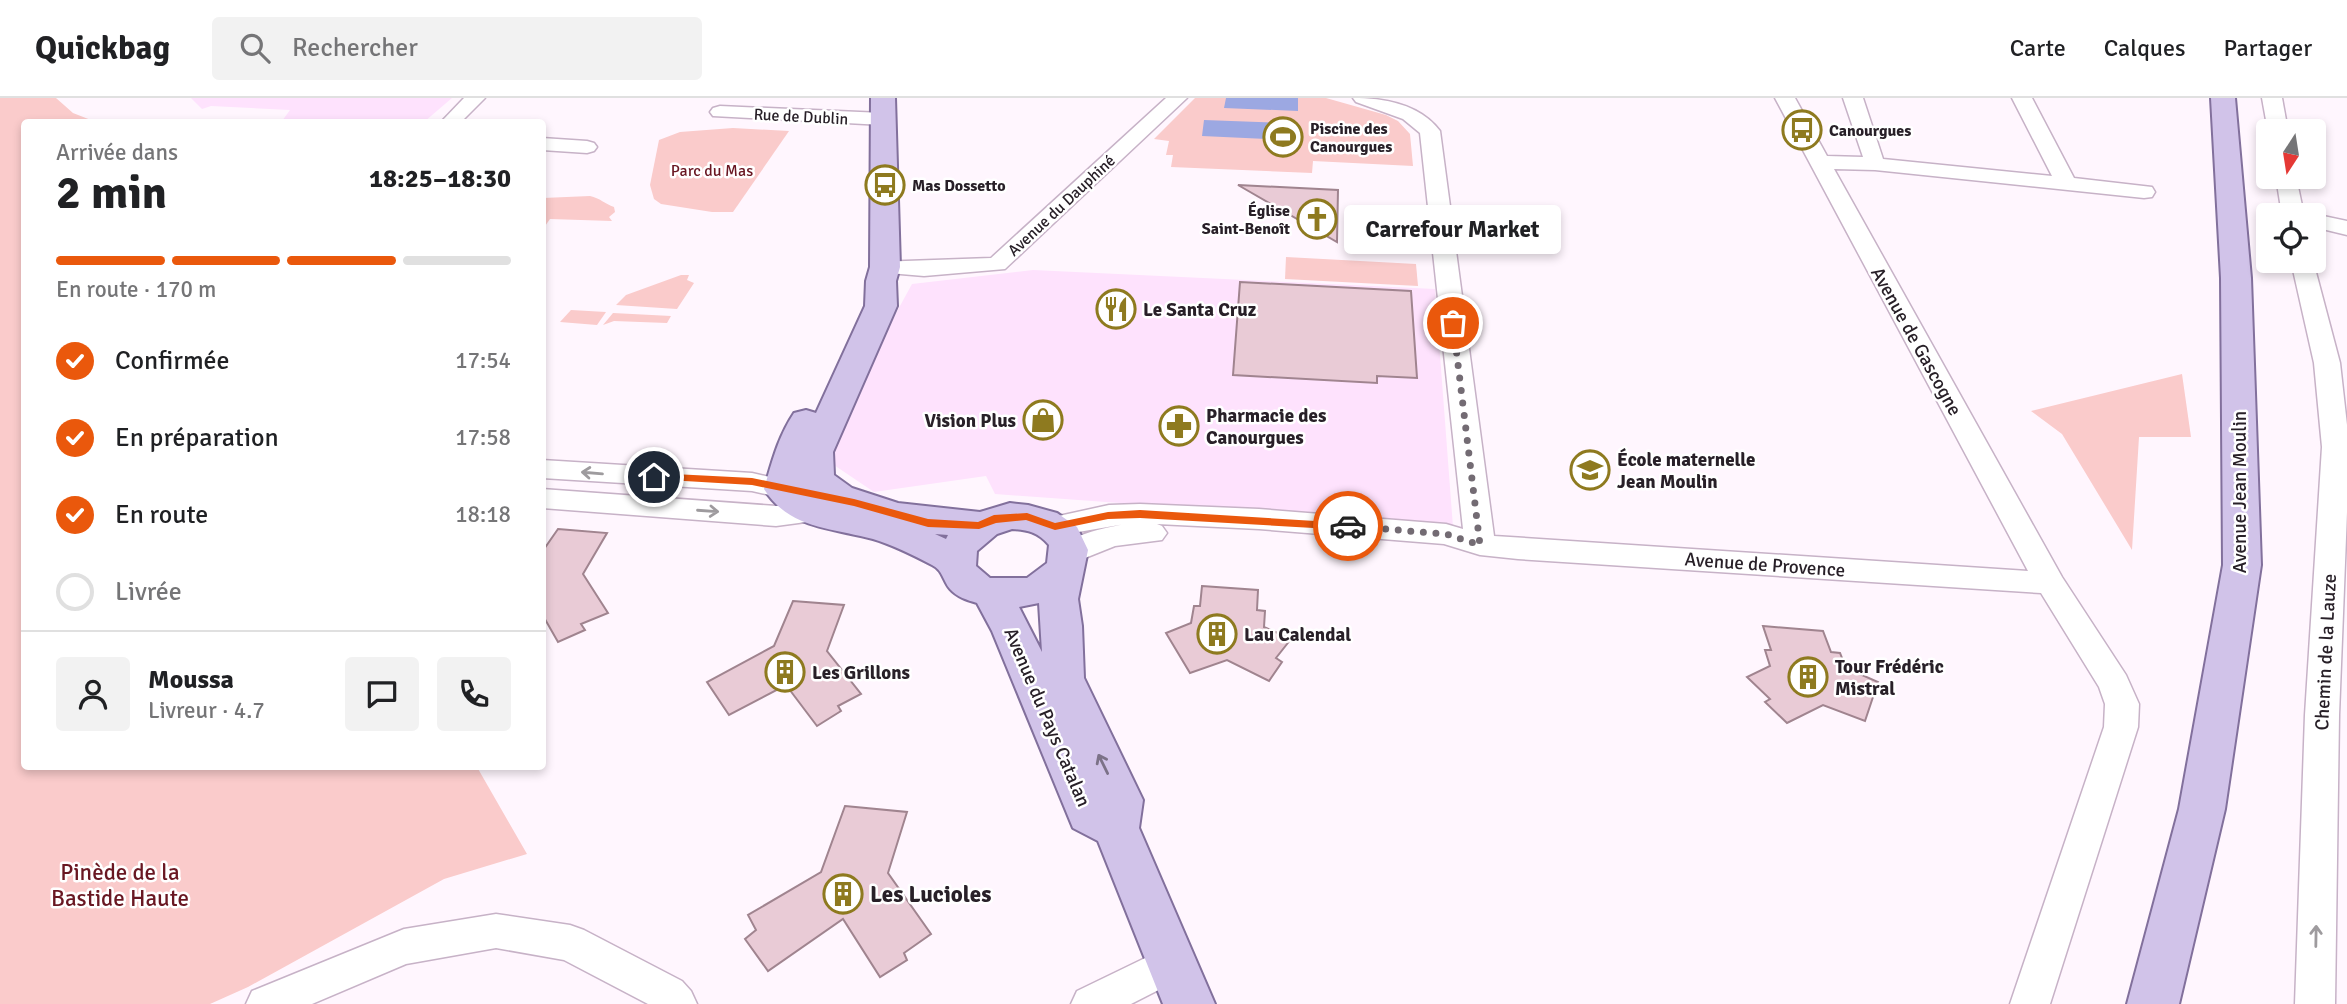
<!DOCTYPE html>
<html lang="fr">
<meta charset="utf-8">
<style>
:root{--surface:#fff;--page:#f2f2f2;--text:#202124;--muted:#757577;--line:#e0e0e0;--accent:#ea580c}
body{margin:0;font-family:Signika,sans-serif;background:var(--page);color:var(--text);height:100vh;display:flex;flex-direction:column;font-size:26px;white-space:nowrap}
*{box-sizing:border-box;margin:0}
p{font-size:23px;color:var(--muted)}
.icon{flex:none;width:38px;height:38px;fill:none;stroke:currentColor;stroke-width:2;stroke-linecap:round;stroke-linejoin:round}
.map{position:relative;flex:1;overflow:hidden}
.drawer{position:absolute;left:21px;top:21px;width:525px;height:651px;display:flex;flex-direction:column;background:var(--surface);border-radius:7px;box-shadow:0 4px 10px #0003}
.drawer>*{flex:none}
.needle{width:46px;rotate:192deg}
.tools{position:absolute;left:2256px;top:21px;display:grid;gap:14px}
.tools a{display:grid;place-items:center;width:70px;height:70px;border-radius:7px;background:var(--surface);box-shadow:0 4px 10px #0003;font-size:35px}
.pin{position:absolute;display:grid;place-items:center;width:60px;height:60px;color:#fff;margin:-30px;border:4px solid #fff;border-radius:50%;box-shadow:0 2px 7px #0007}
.courier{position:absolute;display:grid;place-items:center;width:70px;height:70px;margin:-35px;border:5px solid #ea580c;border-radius:50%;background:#fff;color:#222;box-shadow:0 2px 9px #0007}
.bubble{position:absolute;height:49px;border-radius:7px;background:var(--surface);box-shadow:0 4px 10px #0003;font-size:23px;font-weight:700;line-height:49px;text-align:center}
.summary em{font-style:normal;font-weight:700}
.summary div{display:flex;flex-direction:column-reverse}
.summary{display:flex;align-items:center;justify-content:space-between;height:119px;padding:0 35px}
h1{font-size:46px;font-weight:700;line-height:52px}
.bar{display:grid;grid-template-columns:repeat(4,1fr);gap:10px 7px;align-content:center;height:84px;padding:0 35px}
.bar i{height:9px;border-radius:5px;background:var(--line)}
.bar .on{background:var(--accent)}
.bar p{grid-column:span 4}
.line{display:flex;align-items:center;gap:18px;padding:0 35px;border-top:2px solid var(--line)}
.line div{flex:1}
.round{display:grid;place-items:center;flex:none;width:74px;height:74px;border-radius:7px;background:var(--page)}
ol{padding:0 35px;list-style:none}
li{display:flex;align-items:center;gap:21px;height:77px}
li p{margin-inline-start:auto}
li .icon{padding:7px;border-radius:50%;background:var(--accent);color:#fff;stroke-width:4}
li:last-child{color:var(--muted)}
li i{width:38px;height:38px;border:4px solid var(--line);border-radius:50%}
header{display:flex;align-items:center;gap:42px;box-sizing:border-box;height:98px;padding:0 35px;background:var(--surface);border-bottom:2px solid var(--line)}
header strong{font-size:33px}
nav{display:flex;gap:38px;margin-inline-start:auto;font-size:24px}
.search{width:490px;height:63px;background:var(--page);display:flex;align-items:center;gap:18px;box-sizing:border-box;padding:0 24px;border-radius:7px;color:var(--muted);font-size:26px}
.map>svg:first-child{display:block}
</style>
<header>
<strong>Quickbag</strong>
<div class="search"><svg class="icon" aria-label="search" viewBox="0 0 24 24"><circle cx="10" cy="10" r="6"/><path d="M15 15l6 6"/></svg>Rechercher</div>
<nav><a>Carte</a><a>Calques</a><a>Partager</a></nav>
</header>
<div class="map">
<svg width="2347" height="906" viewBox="0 0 2347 906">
<rect width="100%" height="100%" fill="#fff6fe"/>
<!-- built -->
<g fill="#fee2fd">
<polygon points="191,0 452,0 424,24 288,24 282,23 290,12 211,8 202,11"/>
<polygon points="1033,172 1435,191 1453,429 995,396 986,378 874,394 828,363 841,316 912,186"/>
</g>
<!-- green -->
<g fill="#facbcb">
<polygon points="0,0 56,0 73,15 96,24 24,24 24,668 477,669 527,756 444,781 248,889 210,906 0,906"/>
<polygon points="1195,0 1326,0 1386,17 1398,23 1410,36 1413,68 1313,63 1312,75 1171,69 1173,57 1166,57 1169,43 1154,41"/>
<polygon points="733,30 789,33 733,114 712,114 661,106 654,101 650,87 659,42 680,34"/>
<path d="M590,98c10,2 15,8 24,11l1,5 -6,5 3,4 -62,-2 -7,10v-31z"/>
<polygon points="1286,159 1416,166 1418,188 1285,181"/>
<polygon points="681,177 689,177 687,182 694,185 677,211 616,207 626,197"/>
<polygon points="571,212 606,214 597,227 560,224"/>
<polygon points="613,215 671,218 667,225 614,223 603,227"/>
<polygon points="2182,276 2191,339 2139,339 2132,452 2062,336 2031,313"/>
</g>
<!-- water -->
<g fill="#9ca8e2">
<polygon points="1226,0 1298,0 1298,13 1224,10"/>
<polygon points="1204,22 1289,25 1288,42 1202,38"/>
</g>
<!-- building -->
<g fill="#e9cbd6" stroke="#a0848f" stroke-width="2">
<polygon points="1238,87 1338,92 1337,144"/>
<polygon points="1240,184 1411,193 1417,280 1377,278 1377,285 1233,277"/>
<polygon points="558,431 607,435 583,476 608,515 581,526 585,532 558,544 542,516 542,454"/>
<polygon points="1202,488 1258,492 1257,512 1265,513 1264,529 1291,541 1276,560 1282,564 1269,583 1227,562 1190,575 1166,535 1191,525 1194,508 1200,508"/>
<polygon points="793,503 844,507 827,553 861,596 838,608 841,613 817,628 786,587 729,617 707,584 774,548"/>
<polygon points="1763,528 1823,533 1831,554 1840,555 1846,570 1878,584 1865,623 1823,607 1787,625 1765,604 1770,601 1747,579 1770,568 1765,552 1771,552"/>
<polygon points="845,708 907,714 888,775 931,836 904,855 907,862 880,879 843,821 768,873 745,841 756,832 748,817 821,774"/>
</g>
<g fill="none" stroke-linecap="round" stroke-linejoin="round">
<!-- street casing -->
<g stroke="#c7b2c7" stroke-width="3">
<g id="street">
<polygon points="464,0 485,0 461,24 441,24"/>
<polygon points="1166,0 1187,0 1005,171 924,178 877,174 873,169 877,164 991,160"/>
<path d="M1353,0c31,0 67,6 87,33l54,405 534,35 -253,-473h20l32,58 36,1 -20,-59h20l20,61 169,17 -40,-78h20l42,80 78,9 3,5 -3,5 -8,1 -269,-28 -41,-1 228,408 64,98 13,29 -1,23 -88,277h-40l94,-277 1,-23 -6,-17 -58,-94 -523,-34 -38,-4 -36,-11 -185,-15 -102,-5 5,2 5,7 -5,7 -47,6 -45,18 -11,-3 -4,-7c11,-19 49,-26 70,-30l-70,12 -10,-3 -5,-7 5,-7 64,-14 31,-1 119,5 187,15 17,5 -43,-396 -17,-14 -47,-17z"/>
<polygon points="2262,0 2282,0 2288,33 2268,33"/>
<polygon points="720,8 883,15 893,21 883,27 713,18 710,14 713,10"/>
<polygon points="542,40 587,43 594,45 597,49 594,53 587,55 542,52"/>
<polygon points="2276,79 2296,79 2304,117 2282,117"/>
<polygon points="2314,116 2347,123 2347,137 2314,129 2314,117 2311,117"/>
<polygon points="2291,163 2313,163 2340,265 2347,327 2347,414 2339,617 2335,906 2295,906 2305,617 2322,349 2314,265"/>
<polygon points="542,362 752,375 815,389 819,396 815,403 805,405 752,393 542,380"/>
<polygon points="542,391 776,408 811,405 821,408 825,415 821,422 776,428 542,410"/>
<polygon points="496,816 570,827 584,832 682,883 691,893 697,906 648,906 564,862 496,850 406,866 312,906 246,906 252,893 404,831"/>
<polygon points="1172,847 1186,852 1192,865 1186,878 1131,906 1071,906 1077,893"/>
</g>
</g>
<!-- primary casing -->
<g stroke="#82709c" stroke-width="4">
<g id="primary">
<path d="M871,0h24l5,169 -4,14 1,25 -64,146 1,23 18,13 46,15 82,9 30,-9 18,2 29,8 20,14 11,23 -10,49 4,27 2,52 59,122 -4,28 76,176h-52l-65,-163 -25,-13 -81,-197 -15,-28c-10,-3 -20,-6 -27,-14 -7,-8 -7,-19 -18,-24 -19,-10 -39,-20 -59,-26 -41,-11 -84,-10 -109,-50 8,-27 14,-52 30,-76l12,-3 10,3 49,-107 1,-25 4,-14zM1012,431c15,1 26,3 37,16l-2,18 -20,15h-37l-14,-12 1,-15 20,-17zM935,436l13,1 -2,4zM1039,505l3,49 -23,-45z"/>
<polygon points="2211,0 2235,0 2251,180 2261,467 2225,711 2179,906 2127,906 2179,711 2223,467 2221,180"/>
</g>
</g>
<!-- street -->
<use href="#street" fill="#fff" fill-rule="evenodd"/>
<!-- primary -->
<use href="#primary" fill="#d1c3e9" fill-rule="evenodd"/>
</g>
<!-- one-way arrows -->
<defs><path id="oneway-shaft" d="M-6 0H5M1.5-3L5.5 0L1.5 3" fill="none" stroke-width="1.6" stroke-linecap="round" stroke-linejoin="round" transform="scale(1.75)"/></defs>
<g stroke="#9e9b9e">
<use href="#oneway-shaft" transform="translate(592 375) rotate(-175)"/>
<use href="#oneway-shaft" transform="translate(708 413) rotate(4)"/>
<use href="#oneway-shaft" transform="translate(2316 838) rotate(-89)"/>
</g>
<use stroke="#7c7288" href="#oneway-shaft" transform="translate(1103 666) rotate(-116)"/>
<!-- route -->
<polygon fill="#ea580c" points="654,375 752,380 854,401 928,421 978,424 994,417 1027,415 1055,425 1108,414 1140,412 1348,425 1353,428 1348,432 1140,420 1108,421 1055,432 1026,422 996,425 979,431 928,429 854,408 752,387 651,381 649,379"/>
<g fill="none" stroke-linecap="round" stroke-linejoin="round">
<!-- done -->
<polyline stroke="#736b73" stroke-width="7" stroke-dasharray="0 12.6" points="1348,428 1446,436 1480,447 1453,225"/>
</g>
<!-- icons -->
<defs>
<g id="bus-ring" transform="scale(2.0125)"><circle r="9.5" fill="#fff" stroke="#8e7a1f" stroke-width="1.5"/><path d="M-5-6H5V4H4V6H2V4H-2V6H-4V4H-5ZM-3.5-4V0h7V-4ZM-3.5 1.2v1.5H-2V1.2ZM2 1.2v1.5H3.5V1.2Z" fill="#8e7a1f"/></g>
<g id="stadium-ring" transform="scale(2.0125)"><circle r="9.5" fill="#fff" stroke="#8e7a1f" stroke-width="1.5"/><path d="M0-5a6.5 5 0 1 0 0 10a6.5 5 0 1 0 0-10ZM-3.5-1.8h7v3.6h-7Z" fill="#8e7a1f"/></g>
<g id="church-ring" transform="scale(2.0125)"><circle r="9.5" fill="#fff" stroke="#8e7a1f" stroke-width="1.5"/><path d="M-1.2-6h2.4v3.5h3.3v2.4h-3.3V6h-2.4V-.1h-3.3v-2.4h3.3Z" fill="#8e7a1f"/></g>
<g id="restaurant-ring" transform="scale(2.0125)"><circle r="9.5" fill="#fff" stroke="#8e7a1f" stroke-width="1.5"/><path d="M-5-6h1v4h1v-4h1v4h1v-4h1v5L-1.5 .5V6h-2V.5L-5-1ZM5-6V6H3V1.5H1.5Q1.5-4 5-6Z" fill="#8e7a1f"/></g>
<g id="shop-ring" transform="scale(2.0125)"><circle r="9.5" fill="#fff" stroke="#8e7a1f" stroke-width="1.5"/><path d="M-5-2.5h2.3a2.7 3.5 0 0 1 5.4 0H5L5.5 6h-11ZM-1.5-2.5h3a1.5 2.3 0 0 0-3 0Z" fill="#8e7a1f"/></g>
<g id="pharmacy-ring" transform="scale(2.0125)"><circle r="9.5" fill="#fff" stroke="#8e7a1f" stroke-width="1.5"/><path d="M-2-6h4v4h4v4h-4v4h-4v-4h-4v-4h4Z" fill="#8e7a1f"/></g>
<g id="school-ring" transform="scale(2.0125)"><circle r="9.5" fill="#fff" stroke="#8e7a1f" stroke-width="1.5"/><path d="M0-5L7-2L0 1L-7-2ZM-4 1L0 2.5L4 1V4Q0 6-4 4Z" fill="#8e7a1f"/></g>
<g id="building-ring" transform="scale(2.0125)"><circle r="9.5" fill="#fff" stroke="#8e7a1f" stroke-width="1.5"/><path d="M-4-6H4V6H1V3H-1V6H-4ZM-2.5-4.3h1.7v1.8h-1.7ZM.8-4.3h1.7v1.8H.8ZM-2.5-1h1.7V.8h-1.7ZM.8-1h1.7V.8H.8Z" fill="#8e7a1f"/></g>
</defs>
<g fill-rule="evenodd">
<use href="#bus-ring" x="1802" y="32"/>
<use href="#stadium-ring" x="1283" y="39"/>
<use href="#bus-ring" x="885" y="87"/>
<use href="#church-ring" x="1317" y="121"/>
<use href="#restaurant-ring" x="1116" y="211"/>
<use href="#shop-ring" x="1043" y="322"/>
<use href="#pharmacy-ring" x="1179" y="328"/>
<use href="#school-ring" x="1590" y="372"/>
<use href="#building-ring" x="1217" y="536"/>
<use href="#building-ring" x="785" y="574"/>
<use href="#building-ring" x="1808" y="579"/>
<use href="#building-ring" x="843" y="796"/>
</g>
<g text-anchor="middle" stroke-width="5" stroke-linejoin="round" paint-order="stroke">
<!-- far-street labels -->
<g font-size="16" fill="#282028" stroke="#fff">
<text transform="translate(801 18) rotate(3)" y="6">Rue de Dublin</text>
<text transform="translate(1061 107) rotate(-43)" y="6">Avenue du Dauphiné</text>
</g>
<!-- far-poi labels -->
<g font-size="16" font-weight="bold" fill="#282028" stroke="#fff" text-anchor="start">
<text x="1310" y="36">Piscine des<tspan x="1310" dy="18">Canourgues</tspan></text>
<text x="1829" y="38">Canourgues</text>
<text x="912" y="93">Mas Dossetto</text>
<text x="1290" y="118" text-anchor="end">Église<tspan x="1290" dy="18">Saint-Benoît</tspan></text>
</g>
<!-- far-park labels -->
<g font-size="16" fill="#691722" stroke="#fff">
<text x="712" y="78">Parc du Mas</text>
</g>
<!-- poi labels -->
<g font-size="19" font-weight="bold" fill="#282028" stroke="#fff" text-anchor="start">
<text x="1143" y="218">Le Santa Cruz</text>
<text x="1206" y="324">Pharmacie des<tspan x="1206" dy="22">Canourgues</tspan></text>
<text x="1016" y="329" text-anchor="end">Vision Plus</text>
<text x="1617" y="368">École maternelle<tspan x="1617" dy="22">Jean Moulin</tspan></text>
<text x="1244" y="543">Lau Calendal</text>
<text x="1835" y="575">Tour Frédéric<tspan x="1835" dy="22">Mistral</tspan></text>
<text x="812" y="581">Les Grillons</text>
</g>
<!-- street labels -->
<g font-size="19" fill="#282028" stroke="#fff">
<text transform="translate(1917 243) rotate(61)" y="7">Avenue de Gascogne</text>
<text transform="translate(2239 394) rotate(-90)" y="7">Avenue Jean Moulin</text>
<text transform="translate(1765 466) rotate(4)" y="7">Avenue de Provence</text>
<text transform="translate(2325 554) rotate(-87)" y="7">Chemin de la Lauze</text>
<text transform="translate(1048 619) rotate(67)" y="7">Avenue du Pays Catalan</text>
</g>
<!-- near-park labels -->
<g font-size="23" fill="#691722" stroke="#fff">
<text x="120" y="782">Pinède de la<tspan x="120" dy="26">Bastide Haute</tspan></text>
</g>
<!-- near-poi labels -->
<g font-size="23" font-weight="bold" fill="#282028" stroke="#fff" text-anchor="start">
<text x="870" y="804">Les Lucioles</text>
</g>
</g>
</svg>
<div class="tools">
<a><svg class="needle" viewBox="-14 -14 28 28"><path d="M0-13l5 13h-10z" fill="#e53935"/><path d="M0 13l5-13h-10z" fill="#757577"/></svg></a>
<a><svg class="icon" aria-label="locate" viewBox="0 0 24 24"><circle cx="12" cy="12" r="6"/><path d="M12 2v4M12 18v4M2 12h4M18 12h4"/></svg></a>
</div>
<div class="pin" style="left:1453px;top:225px;background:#ea580c"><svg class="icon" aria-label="bag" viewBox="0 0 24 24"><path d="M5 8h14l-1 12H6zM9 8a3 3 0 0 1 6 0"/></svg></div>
<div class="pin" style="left:654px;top:379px;background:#1f2937"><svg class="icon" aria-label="home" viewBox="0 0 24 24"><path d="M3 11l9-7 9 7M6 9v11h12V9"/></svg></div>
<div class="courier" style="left:1348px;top:428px"><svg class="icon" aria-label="car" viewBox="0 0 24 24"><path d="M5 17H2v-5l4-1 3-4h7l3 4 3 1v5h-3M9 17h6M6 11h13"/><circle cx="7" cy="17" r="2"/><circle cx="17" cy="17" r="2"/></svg></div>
<div class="bubble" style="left:1344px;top:107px;width:217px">Carrefour Market</div>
<section class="drawer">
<div class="summary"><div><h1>2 min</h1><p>Arrivée dans</p></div><em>18:25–18:30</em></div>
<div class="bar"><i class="on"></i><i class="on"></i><i class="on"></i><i></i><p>En route · 170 m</p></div>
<ol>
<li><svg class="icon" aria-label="check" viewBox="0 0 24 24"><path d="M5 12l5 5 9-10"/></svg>Confirmée<p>17:54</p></li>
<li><svg class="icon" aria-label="check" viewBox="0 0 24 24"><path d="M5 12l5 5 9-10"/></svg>En préparation<p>17:58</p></li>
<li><svg class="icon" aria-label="check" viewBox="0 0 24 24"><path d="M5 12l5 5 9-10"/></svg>En route<p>18:18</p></li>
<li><i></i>Livrée</li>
</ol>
<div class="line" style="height:126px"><a class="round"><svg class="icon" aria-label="person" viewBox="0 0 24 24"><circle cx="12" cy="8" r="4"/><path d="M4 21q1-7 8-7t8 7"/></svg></a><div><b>Moussa</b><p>Livreur · 4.7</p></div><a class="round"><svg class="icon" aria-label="chat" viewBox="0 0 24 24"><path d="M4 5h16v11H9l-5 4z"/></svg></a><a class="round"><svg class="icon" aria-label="phone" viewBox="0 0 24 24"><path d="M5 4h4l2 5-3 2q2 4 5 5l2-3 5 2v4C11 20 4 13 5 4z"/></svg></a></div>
</section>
</div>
